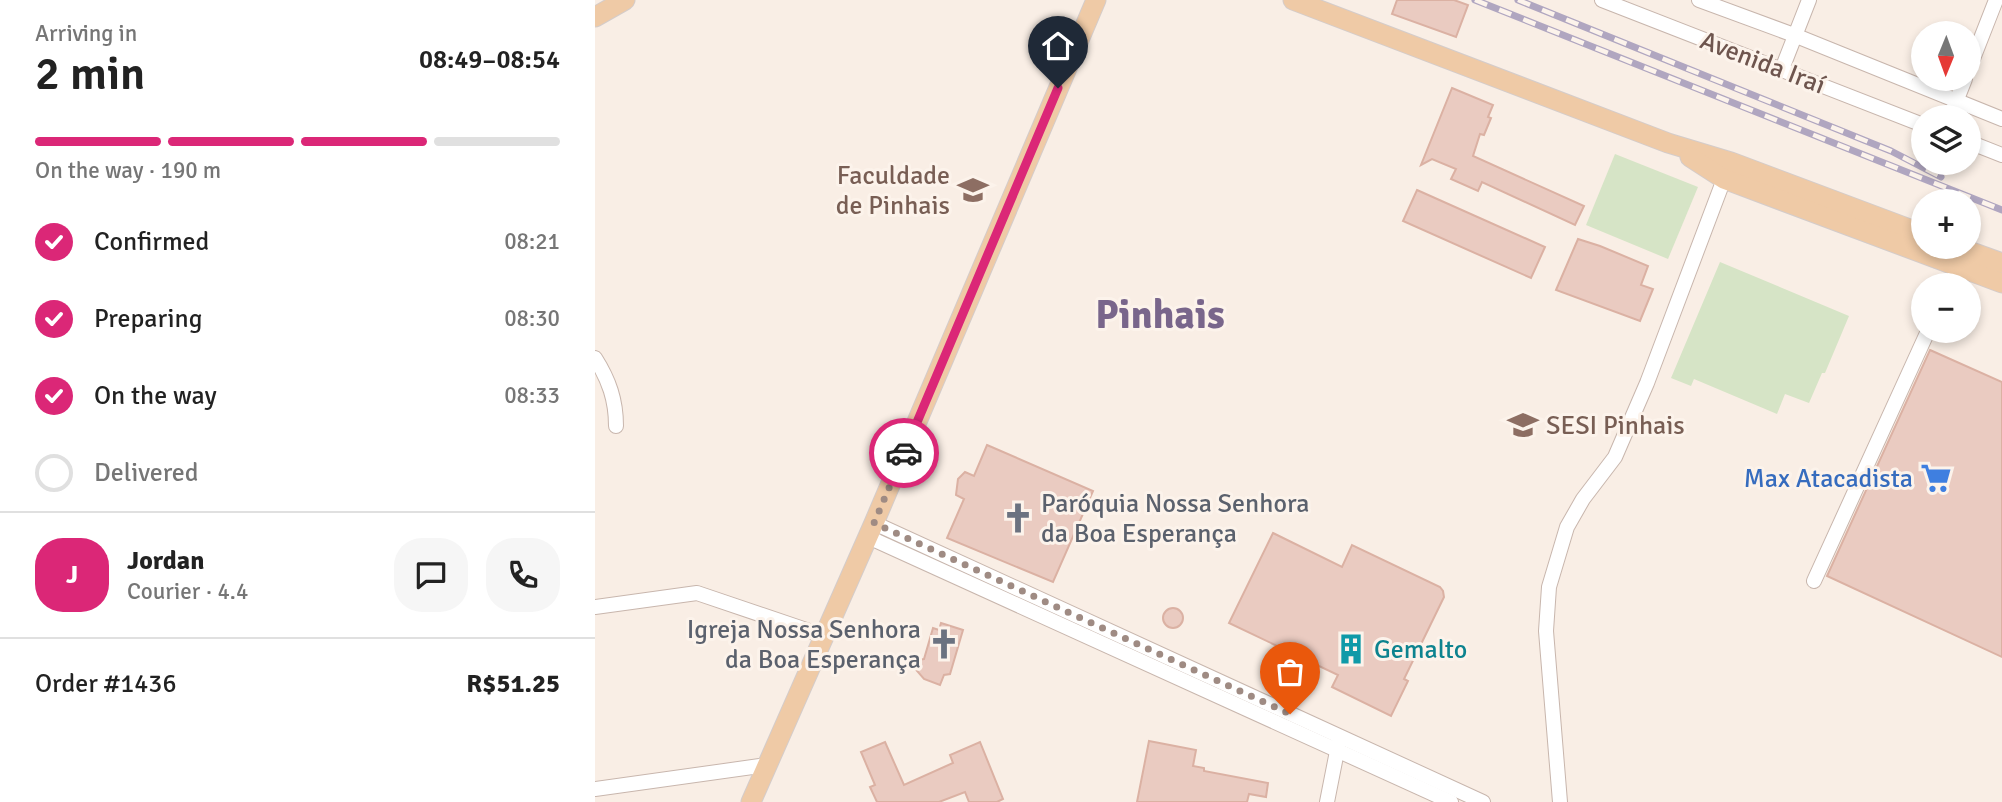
<!DOCTYPE html>
<meta charset="utf-8">
<style>
:root{--surface:#fff;--page:#f6f6f6;--text:#222;--muted:#767676;--line:#e0e0e0;--accent:#db2777}
body{margin:0;font-family:Signika,sans-serif;background:var(--page);color:var(--text);height:100vh;display:flex;flex-direction:column;font-size:26px;white-space:nowrap}
*{box-sizing:border-box;margin:0}
p{font-size:23px;color:var(--muted)}
.icon{flex:none;width:38px;height:38px;fill:none;stroke:currentColor;stroke-width:2;stroke-linecap:round;stroke-linejoin:round}
.map{position:relative;flex:1;overflow:hidden}
.drawer{display:flex;flex-direction:column;background:var(--surface);width:595px}
.drawer>*{flex:none}
.needle{width:46px;rotate:181deg}
.controls{position:absolute;left:1316px;top:21px;display:grid;gap:14px}
.controls a{display:grid;place-items:center;width:70px;height:70px;border-radius:50%;background:var(--surface);box-shadow:0 4px 10px #0003;font-size:35px}
.pin{position:absolute;display:grid;place-items:center;width:60px;height:60px;color:#fff;margin:-72px -30px;border-radius:50% 50% 50% 0;rotate:-45deg;box-shadow:0 0 7px #0007}
.pin .icon{rotate:45deg}
.courier{position:absolute;display:grid;place-items:center;width:70px;height:70px;margin:-35px;border:5px solid #db2777;border-radius:50%;background:#fff;color:#222;box-shadow:0 2px 9px #0007}
.headline em{font-style:normal;font-weight:600}
.headline div{display:flex;flex-direction:column-reverse}
.headline{display:flex;align-items:center;justify-content:space-between;height:119px;padding:0 35px}
h1{font-size:46px;font-weight:600;line-height:52px}
.bar{display:grid;grid-template-columns:repeat(4,1fr);gap:10px 7px;align-content:center;height:84px;padding:0 35px}
.bar i{height:9px;border-radius:5px;background:var(--line)}
.bar .active{background:var(--accent)}
.bar p{grid-column:span 4}
.line{display:flex;align-items:center;gap:18px;padding:0 35px;border-top:2px solid var(--line)}
.line div{flex:1}
.round{display:grid;place-items:center;flex:none;width:74px;height:74px;border-radius:28px;background:var(--page)}
ol{padding:0 35px;list-style:none}
li{display:flex;align-items:center;gap:21px;height:77px}
li p{margin-inline-start:auto}
li .icon{padding:7px;border-radius:50%;background:var(--accent);color:#fff;stroke-width:4}
li:last-child{color:var(--muted)}
li i{width:38px;height:38px;border:4px solid var(--line);border-radius:50%}
main{display:flex;flex:1;min-height:0}
.map>svg:first-child{display:block}
</style>
<main>
<section class="drawer">
<div class="headline"><div><h1>2 min</h1><p>Arriving in</p></div><em>08:49–08:54</em></div>
<div class="bar"><i class="active"></i><i class="active"></i><i class="active"></i><i></i><p>On the way · 190 m</p></div>
<ol>
<li><svg class="icon" aria-label="check" viewBox="0 0 24 24"><path d="M5 12l5 5 9-10"/></svg>Confirmed<p>08:21</p></li>
<li><svg class="icon" aria-label="check" viewBox="0 0 24 24"><path d="M5 12l5 5 9-10"/></svg>Preparing<p>08:30</p></li>
<li><svg class="icon" aria-label="check" viewBox="0 0 24 24"><path d="M5 12l5 5 9-10"/></svg>On the way<p>08:33</p></li>
<li><i></i>Delivered</li>
</ol>
<div class="line" style="height:126px"><b class="round" style="background:var(--accent);color:#fff">J</b><div><b>Jordan</b><p>Courier · 4.4</p></div><a class="round"><svg class="icon" aria-label="chat" viewBox="0 0 24 24"><path d="M4 5h16v11H9l-5 4z"/></svg></a><a class="round"><svg class="icon" aria-label="phone" viewBox="0 0 24 24"><path d="M5 4h4l2 5-3 2q2 4 5 5l2-3 5 2v4C11 20 4 13 5 4z"/></svg></a></div>
<div class="line" style="height:91px"><div>Order #1436</div><b>R$51.25</b></div>
</section>
<div class="map">
<svg width="1407" height="802" viewBox="0 0 1407 802">
<rect width="100%" height="100%" fill="#f9eee5"/>
<!-- green -->
<g fill="#d6e4c6">
<polygon points="1020,154 1103,187 1073,259 991,225"/>
<polygon points="1125,262 1254,316 1230,373 1227,373 1214,403 1190,394 1182,414 1099,379 1096,386 1076,378"/>
</g>
<!-- building -->
<g fill="#eacbc1" stroke="#dbb1a3" stroke-width="2">
<polygon points="802,0 859,0 873,5 861,37 797,14"/>
<polygon points="857,88 898,105 893,117 896,118 889,135 885,134 878,156 989,206 980,225 887,182 883,191 856,179 861,169 837,159 826,165"/>
<polygon points="822,190 950,247 936,278 808,221"/>
<polygon points="983,239 1005,246 1053,266 1046,285 1058,289 1045,321 961,290"/>
<polygon points="1335,350 1407,382 1407,657 1232,576"/>
<polygon points="392,445 498,491 458,582 352,538 369,499 361,495 363,479 370,472 379,476"/>
<polygon points="678,533 747,567 757,545 845,587 848,591 849,597 809,679 813,681 796,716 737,687 743,675 634,623"/>
<circle cx="578" cy="618" r="10"/>
<polygon points="346,623 368,630 355,674 349,675 345,685 329,679 316,664 321,660 329,659 338,628 344,630"/>
<polygon points="554,741 601,750 598,766 609,768 609,771 673,783 671,797 654,794 652,802 542,802"/>
<polygon points="290,742 309,785 358,763 355,755 385,742 408,799 402,802 374,802 370,792 344,802 282,802 275,787 280,785 266,752"/>
</g>
<g fill="none" stroke-linecap="round" stroke-linejoin="round">
<!-- minor casing -->
<g stroke="#c8b6ad" stroke-width="16">
<g id="minor">
<polyline points="1007,0 1328,125"/>
<polyline points="1104,0 1199,35 1407,119"/>
<polyline points="1187,69 1214,0"/>
<polyline points="1374,69 1401,0"/>
<polyline points="1355,117 1370,79"/>
<polyline points="1374,142 1407,155"/>
<polyline points="1355,285 1363,268"/>
<path d="M0,358c14,22 21,42 21,68"/>
<polyline points="279,523 888,802"/>
<polyline points="273,537 856,802"/>
<polyline points="1219,581 1333,331"/>
<polyline points="0,607 102,593 229,636"/>
<polyline points="0,789 172,765"/>
<polyline points="732,802 744,741"/>
<polyline points="965,802 951,631 954,587 972,527 988,499 1020,457 1052,383 1129,179"/>
</g>
</g>
<!-- major casing -->
<g stroke="#d4ccca" stroke-width="21">
<g id="major">
<polyline points="698,0 1073,143 1136,162 1328,234"/>
<polyline points="0,17 30,0"/>
<polyline points="1095,157 1129,179 1407,283"/>
<polyline points="1363,247 1407,263"/>
<polyline points="156,802 279,523 501,0"/>
</g>
</g>
<!-- minor -->
<use href="#minor" stroke="#fff" stroke-width="14"/>
<!-- major -->
<use href="#major" stroke="#efcaa6" stroke-width="19"/>
<!-- rail casing -->
<g stroke="#b0a6c0" stroke-width="7">
<g id="rail">
<polyline points="880,0 1407,210"/>
<polyline points="923,0 1296,151 1346,177"/>
</g>
</g>
<!-- rail -->
<use href="#rail" stroke="#fcf3eb" stroke-width="4.5" stroke-dasharray="13" stroke-linecap="butt"/>
</g>
<g fill="none" stroke-linecap="round" stroke-linejoin="round">
<!-- done -->
<polyline stroke="#9f8b83" stroke-width="7" stroke-dasharray="0 12.6" points="309,453 279,523 695,714"/>
<!-- route -->
<polyline stroke="#db2777" stroke-width="9" points="309,453 463,88"/>
</g>
<!-- icons -->
<defs>
<g id="university-bare" transform="scale(2.415)"><path d="M0-5L7-2L0 1L-7-2ZM-4 1L0 2.5L4 1V4Q0 6-4 4Z" fill="#8d6e63" stroke="#fcf3eb" stroke-width="2.5" paint-order="stroke"/></g>
<g id="school-bare" transform="scale(2.415)"><path d="M0-5L7-2L0 1L-7-2ZM-4 1L0 2.5L4 1V4Q0 6-4 4Z" fill="#8d6e63" stroke="#fcf3eb" stroke-width="2.5" paint-order="stroke"/></g>
<g id="supermarket-bare" transform="scale(2.415)"><path d="M-6-5.5h2.5l.6 2H6L4.5 2H-2.5L-4.4-4H-6ZM-1.5 3.2a1.3 1.3 0 1 0 .1 0ZM3 3.2a1.3 1.3 0 1 0 .1 0Z" fill="#3f7fe0" stroke="#fcf3eb" stroke-width="2.5" paint-order="stroke"/></g>
<g id="church-bare" transform="scale(2.415)"><path d="M-1.2-6h2.4v3.5h3.3v2.4h-3.3V6h-2.4V-.1h-3.3v-2.4h3.3Z" fill="#6b7280" stroke="#fcf3eb" stroke-width="2.5" paint-order="stroke"/></g>
<g id="building-bare" transform="scale(2.415)"><path d="M-4-6H4V6H1V3H-1V6H-4ZM-2.5-4.3h1.7v1.8h-1.7ZM.8-4.3h1.7v1.8H.8ZM-2.5-1h1.7V.8h-1.7ZM.8-1h1.7V.8H.8Z" fill="#0f9aa8" stroke="#fcf3eb" stroke-width="2.5" paint-order="stroke"/></g>
</defs>
<g fill-rule="evenodd">
<use href="#university-bare" x="378" y="190"/>
<use href="#school-bare" x="928" y="425"/>
<use href="#supermarket-bare" x="1341" y="478"/>
<use href="#church-bare" x="423" y="518"/>
<use href="#church-bare" x="349" y="644"/>
<use href="#building-bare" x="756" y="649"/>
</g>
<g text-anchor="middle" stroke-width="6" stroke-linejoin="round" paint-order="stroke">
<!-- street labels -->
<g font-size="26" fill="#6e554e" stroke="#fcf3eb">
<text transform="translate(1168 62) rotate(21)" y="9">Avenida Iraí</text>
</g>
<!-- education labels -->
<g font-size="26" fill="#785e54" stroke="#fcf3eb" text-anchor="end">
<text x="355" y="184">Faculdade<tspan x="355" dy="30">de Pinhais</tspan></text>
<text x="951" y="434" text-anchor="start">SESI Pinhais</text>
</g>
<!-- shop labels -->
<g font-size="26" fill="#366cbe" stroke="#fcf3eb" text-anchor="end">
<text x="1318" y="487">Max Atacadista</text>
</g>
<!-- worship labels -->
<g font-size="26" fill="#5b616d" stroke="#fcf3eb" text-anchor="start">
<text x="446" y="512">Paróquia Nossa Senhora<tspan x="446" dy="30">da Boa Esperança</tspan></text>
<text x="326" y="638" text-anchor="end">Igreja Nossa Senhora<tspan x="326" dy="30">da Boa Esperança</tspan></text>
</g>
<!-- culture labels -->
<g font-size="26" fill="#0d838f" stroke="#fcf3eb" text-anchor="start">
<text x="779" y="658">Gemalto</text>
</g>
<!-- town labels -->
<g font-size="40" font-weight="bold" fill="#79668b" stroke="#fcf3eb">
<text x="565" y="328">Pinhais</text>
</g>
</g>
</svg>
<div class="controls">
<a><svg class="needle" viewBox="-14 -14 28 28"><path d="M0-13l5 13h-10z" fill="#e53935"/><path d="M0 13l5-13h-10z" fill="#767676"/></svg></a>
<a><svg class="icon" aria-label="layers" viewBox="0 0 24 24"><path d="M12 4l9 5-9 5-9-5zM3 14l9 5 9-5"/></svg></a>
<a>+</a>
<a>−</a>
</div>
<div class="pin" style="left:695px;top:714px;background:#ea580c"><svg class="icon" aria-label="bag" viewBox="0 0 24 24"><path d="M5 8h14l-1 12H6zM9 8a3 3 0 0 1 6 0"/></svg></div>
<div class="pin" style="left:463px;top:88px;background:#1f2937"><svg class="icon" aria-label="home" viewBox="0 0 24 24"><path d="M3 11l9-7 9 7M6 9v11h12V9"/></svg></div>
<div class="courier" style="left:309px;top:453px"><svg class="icon" aria-label="car" viewBox="0 0 24 24"><path d="M5 17H2v-5l4-1 3-4h7l3 4 3 1v5h-3M9 17h6M6 11h13"/><circle cx="7" cy="17" r="2"/><circle cx="17" cy="17" r="2"/></svg></div>
</div>
</main>
